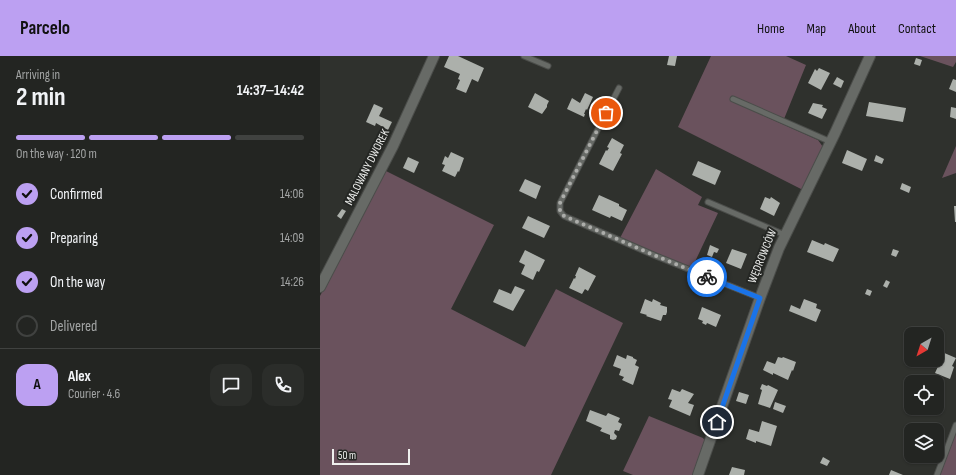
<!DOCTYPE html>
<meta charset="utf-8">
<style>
:root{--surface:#232522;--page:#2b2d2a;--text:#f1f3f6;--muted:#a3a5a5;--line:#404240;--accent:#bca0f2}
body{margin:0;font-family:"Sofia Sans Condensed",sans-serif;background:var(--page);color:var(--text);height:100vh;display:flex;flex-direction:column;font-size:15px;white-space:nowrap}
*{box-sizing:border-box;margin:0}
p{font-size:13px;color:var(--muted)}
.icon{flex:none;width:22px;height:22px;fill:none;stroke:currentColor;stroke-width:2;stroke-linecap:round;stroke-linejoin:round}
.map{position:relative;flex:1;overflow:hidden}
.details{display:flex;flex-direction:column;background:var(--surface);width:320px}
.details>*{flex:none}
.needle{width:26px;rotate:219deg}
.tools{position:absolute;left:584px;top:271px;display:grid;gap:8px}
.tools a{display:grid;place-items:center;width:40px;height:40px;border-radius:8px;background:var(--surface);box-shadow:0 1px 3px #0004,0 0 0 1px var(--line);font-size:20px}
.scale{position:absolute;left:12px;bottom:10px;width:78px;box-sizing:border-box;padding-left:4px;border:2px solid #eff0ee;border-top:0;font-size:11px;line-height:14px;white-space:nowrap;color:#eff0ee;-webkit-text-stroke:3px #252724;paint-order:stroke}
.pin{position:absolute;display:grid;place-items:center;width:34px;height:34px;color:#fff;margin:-17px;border:2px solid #fff;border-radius:50%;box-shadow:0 1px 4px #0007}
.courier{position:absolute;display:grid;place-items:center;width:40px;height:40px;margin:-20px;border:3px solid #1a73e8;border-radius:50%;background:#fff;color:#222;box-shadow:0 1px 5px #0007}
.head em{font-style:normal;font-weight:700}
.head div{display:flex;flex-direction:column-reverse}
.head{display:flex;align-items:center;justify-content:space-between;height:68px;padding:0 16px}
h1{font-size:26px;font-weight:700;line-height:30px}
.bar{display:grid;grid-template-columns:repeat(4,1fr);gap:6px 4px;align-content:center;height:48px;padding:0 16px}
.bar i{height:5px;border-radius:3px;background:var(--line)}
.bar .active{background:var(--accent)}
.bar p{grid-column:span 4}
.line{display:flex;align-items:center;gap:10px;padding:0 16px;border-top:1px solid var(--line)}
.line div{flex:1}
.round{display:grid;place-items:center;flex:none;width:42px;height:42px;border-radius:12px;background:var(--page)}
ol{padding:0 16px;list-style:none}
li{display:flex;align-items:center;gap:12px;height:44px}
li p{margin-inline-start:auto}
li .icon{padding:4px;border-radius:50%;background:var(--accent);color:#111;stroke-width:4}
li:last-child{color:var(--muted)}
li i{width:22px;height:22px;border:2px solid var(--line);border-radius:50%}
header{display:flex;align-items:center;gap:24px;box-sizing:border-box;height:56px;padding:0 20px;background:var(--accent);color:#111}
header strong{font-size:19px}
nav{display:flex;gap:22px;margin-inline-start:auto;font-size:14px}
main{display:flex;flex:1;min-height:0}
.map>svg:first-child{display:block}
</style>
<header>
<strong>Parcelo</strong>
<nav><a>Home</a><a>Map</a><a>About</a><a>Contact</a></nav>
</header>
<main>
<section class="details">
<div class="head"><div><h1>2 min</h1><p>Arriving in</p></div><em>14:37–14:42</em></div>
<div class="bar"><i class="active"></i><i class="active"></i><i class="active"></i><i></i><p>On the way · 120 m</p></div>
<ol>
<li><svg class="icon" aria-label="check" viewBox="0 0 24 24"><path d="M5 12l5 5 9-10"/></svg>Confirmed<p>14:06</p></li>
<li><svg class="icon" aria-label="check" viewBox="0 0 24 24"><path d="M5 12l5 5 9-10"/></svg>Preparing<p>14:09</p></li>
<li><svg class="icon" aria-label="check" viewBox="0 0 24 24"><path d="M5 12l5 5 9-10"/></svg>On the way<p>14:26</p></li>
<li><i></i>Delivered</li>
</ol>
<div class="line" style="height:72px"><b class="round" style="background:var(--accent);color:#111">A</b><div><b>Alex</b><p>Courier · 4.6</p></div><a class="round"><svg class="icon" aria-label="chat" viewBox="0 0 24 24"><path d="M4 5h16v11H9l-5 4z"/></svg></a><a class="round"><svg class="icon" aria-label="phone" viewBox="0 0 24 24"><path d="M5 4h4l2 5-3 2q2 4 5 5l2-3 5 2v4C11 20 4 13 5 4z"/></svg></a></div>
</section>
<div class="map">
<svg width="636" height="419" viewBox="0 0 636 419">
<rect width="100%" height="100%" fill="#2f312d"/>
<!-- green -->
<g fill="#6a525d">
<polygon points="391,0 466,0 486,9 464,63 411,45 498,84 503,91 483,134 358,71"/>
<polygon points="600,0 636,0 636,6 633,11"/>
<polygon points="636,90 636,117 622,122"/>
<polygon points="336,113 382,141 378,149 398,157 372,212 300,182"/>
<polygon points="66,115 174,169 131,253 205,291 236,233 303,267 231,419 0,419 0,240"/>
<polygon points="329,360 383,382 386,386 375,419 313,419 303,415"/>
<polygon points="636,376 636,419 620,419"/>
</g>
<!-- building -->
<g fill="#acb0ab">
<polygon points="129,0 138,0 164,12 158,26 152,23 146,37 136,33 140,24 138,23 140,18 124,11"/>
<polygon points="349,0 357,0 355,10 347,9"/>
<polygon points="596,2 602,4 600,10 594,8"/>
<polygon points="499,12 510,17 501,34 488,27 495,13 497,15"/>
<polygon points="517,21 524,25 521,32 513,28"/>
<polygon points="633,23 636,24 636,36 629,33"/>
<polygon points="215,37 229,45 227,49 227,51 222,58 208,51"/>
<polygon points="265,37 273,41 267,54 266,53 264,58 265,58 264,61 247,53 252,42 260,47"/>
<polygon points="549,46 586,52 583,66 546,60"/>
<polygon points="493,47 503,49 502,51 507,53 502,63 488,57"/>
<polygon points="54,48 63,52 59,60 72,66 68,74 56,67 55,70 46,66"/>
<polygon points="631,51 636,52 636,63 630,61"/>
<polygon points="292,82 304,89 300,97 302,98 293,115 279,108 286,94 287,95 289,92 287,91"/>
<polygon points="527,94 547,103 542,115 522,107"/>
<polygon points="131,96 144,102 139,116 138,115 135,121 122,115 125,109 122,108 125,100 128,102"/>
<polygon points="556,99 564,103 562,108 554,105"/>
<polygon points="88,101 99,106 94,117 83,112"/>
<polygon points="378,105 401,115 395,129 372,119"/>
<polygon points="205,123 221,130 216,143 199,135"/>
<polygon points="582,127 591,131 589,137 580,133"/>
<polygon points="279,139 299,148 299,150 307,154 302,165 291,160 290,162 272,154"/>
<polygon points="445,141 450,143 451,141 460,147 454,160 440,153"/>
<polygon points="634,150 636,150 636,166 635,166"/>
<polygon points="22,153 26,155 21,163 17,160"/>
<polygon points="208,160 230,170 224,182 202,172"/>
<polygon points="492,184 504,189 505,187 519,193 513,206 487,196"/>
<polygon points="390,189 399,193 397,197 394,196 392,201 387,199"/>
<polygon points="412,193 427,198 421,213 406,207"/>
<polygon points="573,193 579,195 576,201 571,199"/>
<polygon points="205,194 225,204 219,216 217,215 213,224 201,218 205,209 199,206"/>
<polygon points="259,211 276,220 268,235 265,233 262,238 249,232 254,222 255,223 256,220 255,220"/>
<polygon points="566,224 570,226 567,232 563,230"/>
<polygon points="195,230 205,234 193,255 173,246 179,233 191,238"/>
<polygon points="547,233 552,235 550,240 545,238"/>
<polygon points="325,243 332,246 333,243 341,247 340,249 347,251 347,256 346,259 343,259 341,265 326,260 327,259 320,257"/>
<polygon points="484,243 497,248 496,252 501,254 496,266 469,255 471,249 480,253"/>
<polygon points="382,251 401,259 396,271 387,267 386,269 382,267 383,265 378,263"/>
<polygon points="622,296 636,302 632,310 634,311 630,323 615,317 620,306 618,305"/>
<polygon points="297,299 306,303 307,299 313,301 313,302 317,304 315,309 319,311 313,329 302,324 304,321 299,319 301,313 293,310"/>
<polygon points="458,301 462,302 463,301 476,306 473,315 472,314 468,324 453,317 453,319 443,314 447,305 455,308"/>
<polygon points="442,328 447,330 448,329 458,334 450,352 438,348 442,334 440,333"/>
<polygon points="352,333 360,336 362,333 374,338 368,347 374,349 370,360 349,351 352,344 348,343"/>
<polygon points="419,336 429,339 426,348 416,345"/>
<polygon points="455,346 466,350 463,357 453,353"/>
<polygon points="270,354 286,360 288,357 300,362 298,366 302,368 299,375 295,374 294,377 297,380 296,383 293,384 290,383 290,379 280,375 282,372 266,365"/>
<polygon points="442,365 457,370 451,390 436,385 436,387 426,383 429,373 439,376"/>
<polygon points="503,401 510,405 507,410 500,407"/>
<polygon points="412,411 425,414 424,419 409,419"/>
<polygon points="571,414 583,419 569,419"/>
</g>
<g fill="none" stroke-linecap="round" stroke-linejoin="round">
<!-- lane casing -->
<g stroke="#4b4d4a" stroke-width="7">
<g id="lane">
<polyline points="204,0 228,10"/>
<polyline points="299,32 240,147 240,155 244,160 336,200 440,242"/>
<polyline points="413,43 511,86"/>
<polyline points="388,146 465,179"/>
<polyline points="617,419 636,369"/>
</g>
</g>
<!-- street casing -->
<g stroke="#4b4d4a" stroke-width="12">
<g id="street">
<polyline points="0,231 73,90 114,0"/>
<polyline points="378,419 440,242 459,192 515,77 550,0"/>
</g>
</g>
<!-- lane -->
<use href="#lane" stroke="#676a66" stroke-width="5"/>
<!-- street -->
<use href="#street" stroke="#676a66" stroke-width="10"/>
</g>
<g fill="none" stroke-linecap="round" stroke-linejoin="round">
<!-- done -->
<polyline stroke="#acadaa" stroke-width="4" stroke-dasharray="0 7.2" points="286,57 240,147 240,155 244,160 336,200 387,221"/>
<!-- route -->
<polyline stroke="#1a73e8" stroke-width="5" points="387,221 440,242 397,366"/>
</g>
<g text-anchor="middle" stroke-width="4" stroke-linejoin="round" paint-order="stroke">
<!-- street labels -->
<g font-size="12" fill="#eff0ee" stroke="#252724">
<text transform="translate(47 111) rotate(-63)" y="4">MALOWANY DWOREK</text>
<text transform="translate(442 200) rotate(-68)" y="4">WĘDROWCÓW</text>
</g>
</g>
</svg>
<div class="tools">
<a><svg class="needle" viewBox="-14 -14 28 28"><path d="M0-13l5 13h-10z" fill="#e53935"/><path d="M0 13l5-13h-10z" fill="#a3a5a5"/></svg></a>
<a><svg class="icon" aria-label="locate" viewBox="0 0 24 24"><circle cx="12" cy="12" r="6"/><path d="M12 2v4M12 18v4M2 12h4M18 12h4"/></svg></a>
<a><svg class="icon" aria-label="layers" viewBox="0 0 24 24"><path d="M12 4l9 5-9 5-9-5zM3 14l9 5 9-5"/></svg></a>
</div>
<div class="scale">50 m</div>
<div class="pin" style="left:286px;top:57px;background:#ea580c"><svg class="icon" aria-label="bag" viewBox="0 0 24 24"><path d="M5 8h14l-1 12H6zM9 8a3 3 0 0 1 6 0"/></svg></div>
<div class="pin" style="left:397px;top:366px;background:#1f2937"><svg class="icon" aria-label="home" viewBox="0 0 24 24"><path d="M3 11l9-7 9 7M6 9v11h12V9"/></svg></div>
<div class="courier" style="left:387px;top:221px"><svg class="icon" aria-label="bike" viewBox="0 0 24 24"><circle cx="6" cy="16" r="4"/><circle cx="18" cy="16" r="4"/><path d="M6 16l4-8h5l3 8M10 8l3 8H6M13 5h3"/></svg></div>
</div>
</main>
